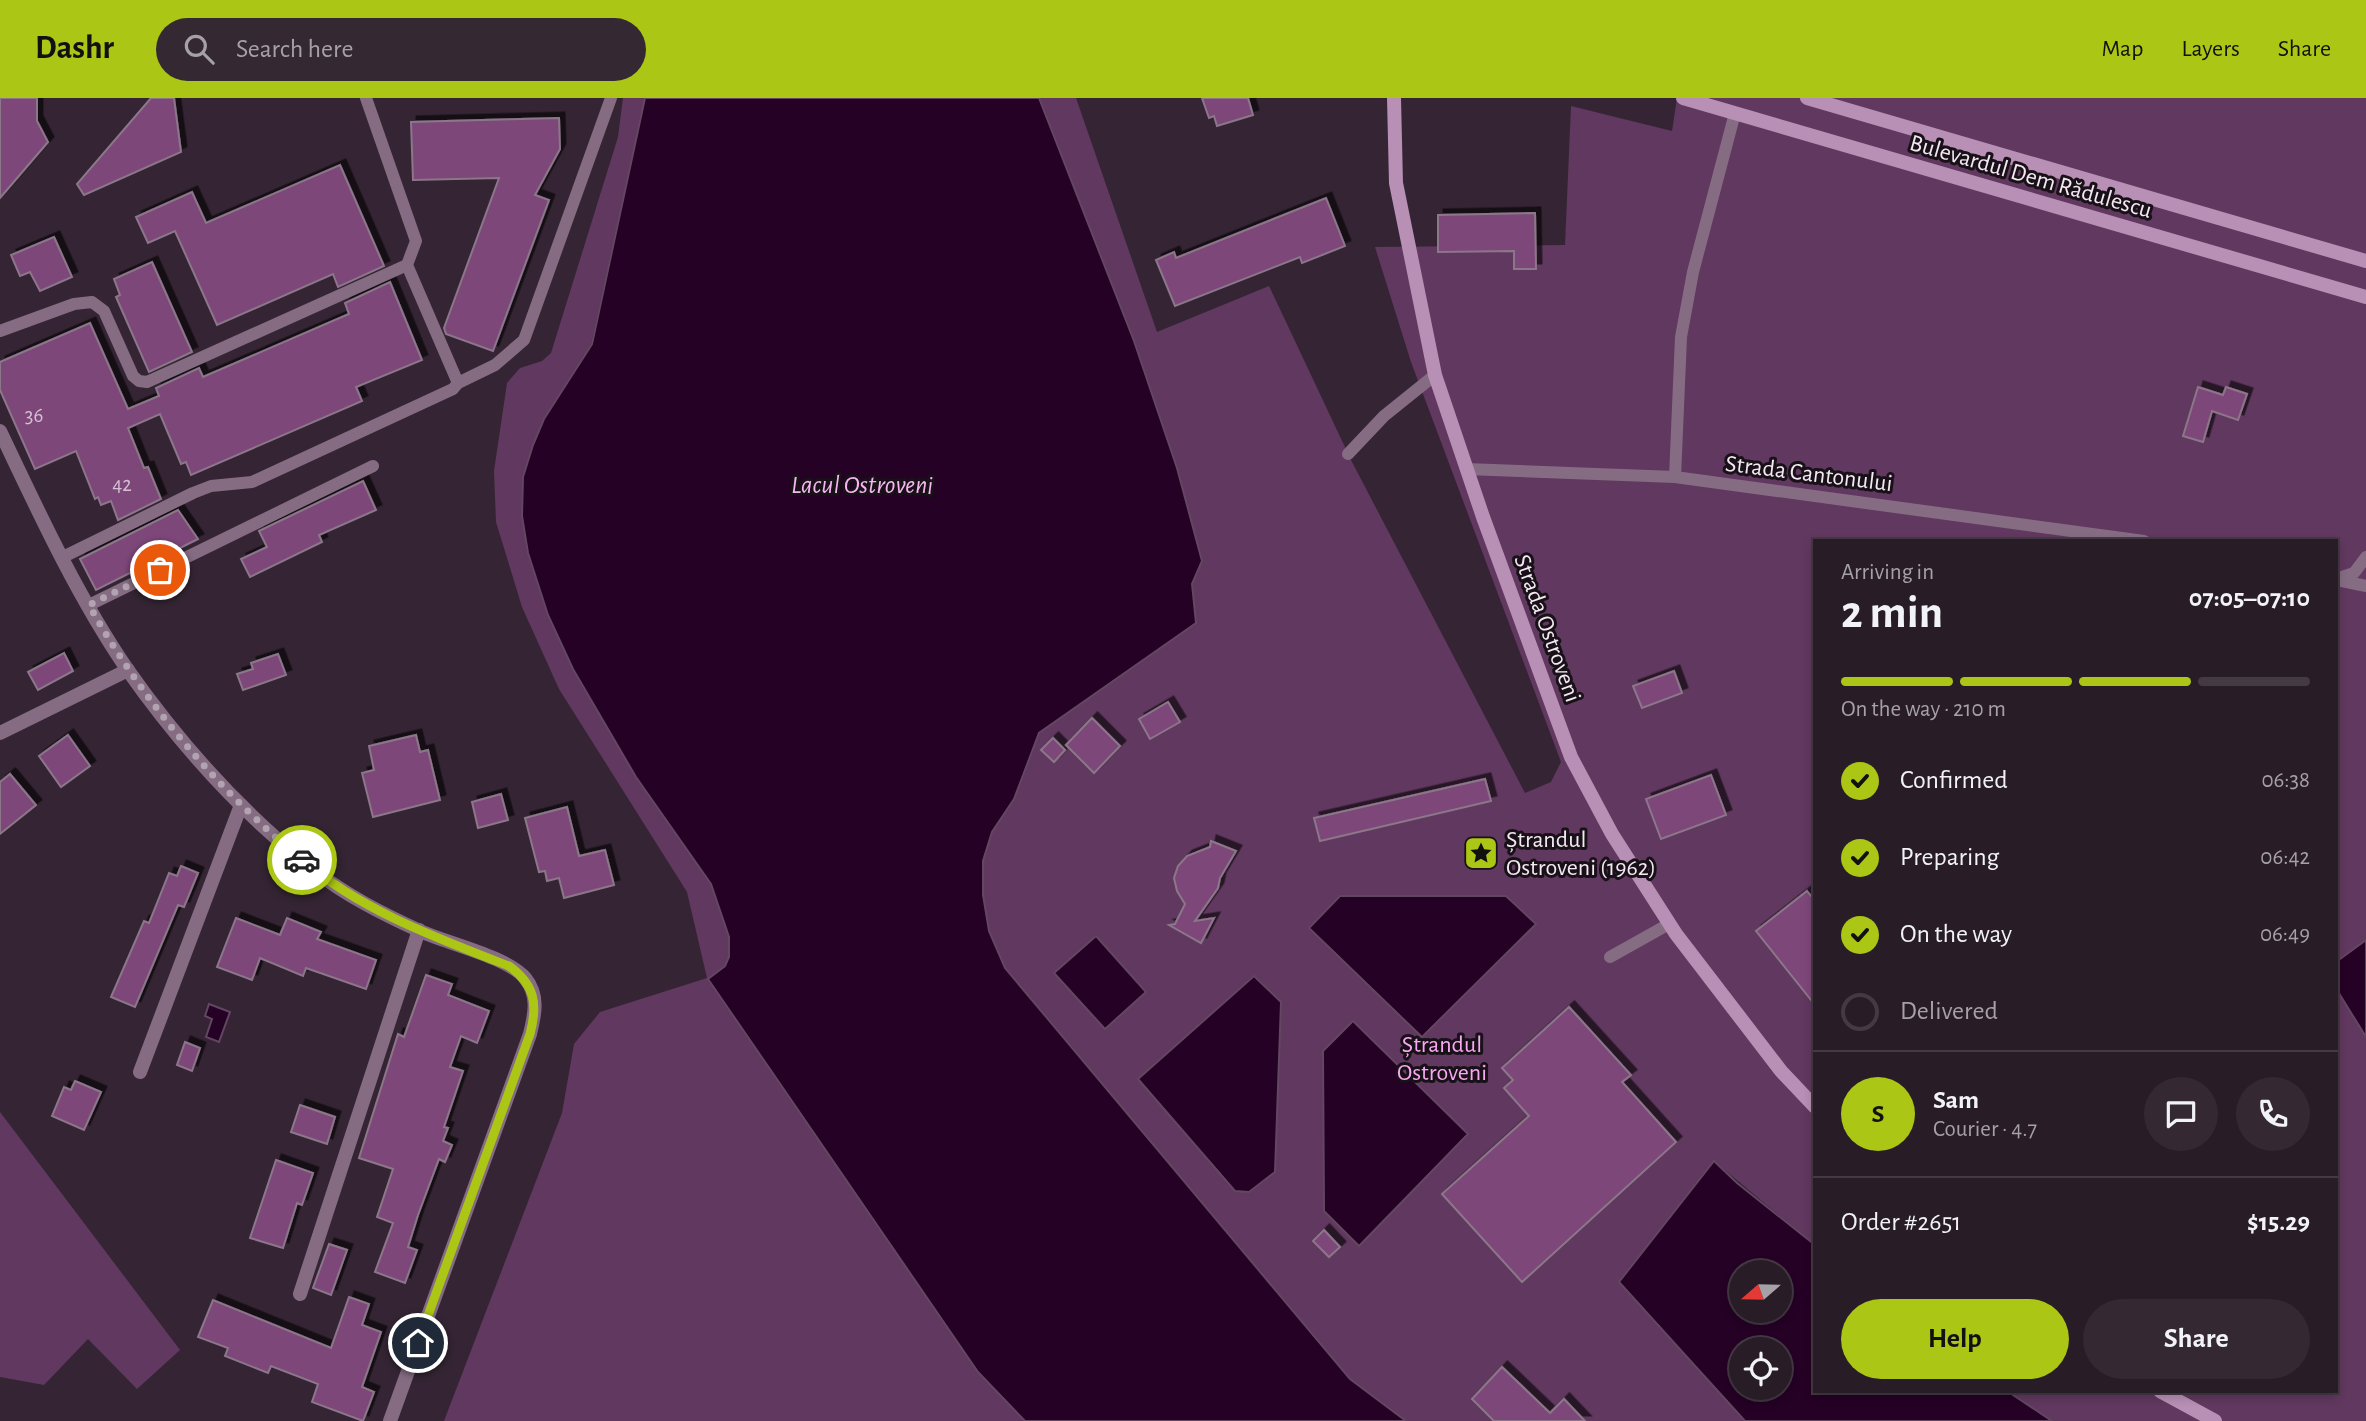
<!DOCTYPE html>
<meta charset="utf-8">
<style>
:root{--surface:#281c27;--page:#342933;--text:#f1f3f6;--muted:#a5a1a7;--line:#443a44;--accent:#abc614}
body{margin:0;font-family:"Alegreya Sans",sans-serif;background:var(--page);color:var(--text);height:100vh;display:flex;flex-direction:column;font-size:26px;white-space:nowrap}
*{box-sizing:border-box;margin:0}
p{font-size:23px;color:var(--muted)}
.icon{flex:none;width:38px;height:38px;fill:none;stroke:currentColor;stroke-width:2;stroke-linecap:round;stroke-linejoin:round}
.map{position:relative;flex:1;overflow:hidden}
.details{position:absolute;left:1813px;top:441px;width:525px;height:854px;display:flex;flex-direction:column;background:var(--surface);border-radius:0px;box-shadow:0 4px 10px #0003,0 0 0 2px var(--line)}
.details>*{flex:none}
.needle{width:46px;rotate:250deg}
.controls{position:absolute;left:1729px;top:1162px;display:grid;gap:14px}
.controls a{display:grid;place-items:center;width:63px;height:63px;border-radius:50%;background:var(--surface);box-shadow:0 4px 10px #0003,0 0 0 2px var(--line);font-size:35px}
.pin{position:absolute;display:grid;place-items:center;width:60px;height:60px;color:#fff;margin:-30px;border:4px solid #fff;border-radius:50%;box-shadow:0 2px 7px #0007}
.courier{position:absolute;display:grid;place-items:center;width:70px;height:70px;margin:-35px;border:5px solid #abc614;border-radius:50%;background:#fff;color:#222;box-shadow:0 2px 9px #0007}
.head em{font-style:normal;font-weight:700}
.head div{display:flex;flex-direction:column-reverse}
.head{display:flex;align-items:center;justify-content:space-between;height:119px;padding:0 28px}
h1{font-size:46px;font-weight:700;line-height:52px}
.bar{display:grid;grid-template-columns:repeat(4,1fr);gap:10px 7px;align-content:center;height:84px;padding:0 28px}
.bar i{height:9px;border-radius:5px;background:var(--line)}
.bar .active{background:var(--accent)}
.bar p{grid-column:span 4}
.line{display:flex;align-items:center;gap:18px;padding:0 28px;border-top:2px solid var(--line)}
.line div{flex:1}
.round{display:grid;place-items:center;flex:none;width:74px;height:74px;border-radius:37px;background:var(--page)}
ol{padding:0 28px;list-style:none}
li{display:flex;align-items:center;gap:21px;height:77px}
li p{margin-inline-start:auto}
li .icon{padding:7px;border-radius:50%;background:var(--accent);color:#111;stroke-width:4}
li:last-child{color:var(--muted)}
li i{width:38px;height:38px;border:4px solid var(--line);border-radius:50%}
.cta{display:flex;gap:14px;margin-top:auto;padding:14px 28px}
.cta a{flex:1;height:80px;border-radius:42px;background:var(--accent);color:#111;font-size:28px;font-weight:700;line-height:80px;text-align:center}
.cta a+a{background:var(--page);color:var(--text)}
header{display:flex;align-items:center;gap:42px;box-sizing:border-box;height:98px;padding:0 35px;background:var(--accent);color:#111}
header strong{font-size:33px}
nav{display:flex;gap:38px;margin-inline-start:auto;font-size:24px}
.search{width:490px;height:63px;background:var(--page);display:flex;align-items:center;gap:18px;box-sizing:border-box;padding:0 24px;border-radius:38px;color:var(--muted);font-size:26px}
.map>svg:first-child{display:block}
</style>
<header>
<strong>Dashr</strong>
<div class="search"><svg class="icon" aria-label="search" viewBox="0 0 24 24"><circle cx="10" cy="10" r="6"/><path d="M15 15l6 6"/></svg>Search here</div>
<nav><a>Map</a><a>Layers</a><a>Share</a></nav>
</header>
<div class="map">
<svg width="2366" height="1323" viewBox="0 0 2366 1323">
<defs>
<filter id="shadow"><feDropShadow dx="5.5" dy="-5.5" stdDeviation="0" flood-color="#0009"/></filter>
</defs>
<rect width="100%" height="100%" fill="#352534"/>
<!-- green -->
<g fill="#61385f">
<polygon points="623,0 645,0 591,246 544,321 523,379 548,517 573,571 636,679 711,786 721,812 729,839 729,859 725,868 708,881 978,1274 1025,1323 444,1323 562,1015 574,946 600,914 707,880 687,794 559,591 522,509 496,424 494,373 507,285 520,270 542,263 551,255 618,39"/>
<polygon points="1039,0 1076,0 1157,234 1269,188 1352,364 1525,695 1551,684 1561,664 1411,264 1375,149 1565,147 1571,8 1672,33 1677,0 2366,0 2366,1323 2052,1323 2007,1293 2336,1293 2336,443 1815,443 1815,1147 1714,1063 1619,1183 1745,1323 1406,1323 1350,1281 1005,870 989,833 983,797 983,763 992,734 1014,701 1039,635 1196,525 1192,486 1202,463 1177,370 1134,243"/>
<polygon points="0,1014 180,1252 137,1291 88,1241 44,1287 0,1279"/>
</g>
<!-- water -->
<g fill="#250125" stroke="#634662" stroke-width="2" fill-rule="evenodd">
<polygon points="645,0 1039,0 1134,243 1177,370 1202,463 1192,486 1196,525 1039,635 1014,701 992,734 983,763 983,797 989,833 1005,870 1350,1281 1406,1323 1025,1323 978,1274 708,881 725,868 729,859 729,839 711,786 636,679 573,571 548,517 528,455 522,418 523,379 533,347 544,321 592,246"/>
<polygon points="1340,798 1506,798 1536,826 1422,939 1309,830"/>
<polygon points="1096,838 1146,894 1105,931 1054,875"/>
<polygon points="2366,842 2366,939 2337,892 2336,864"/>
<polygon points="1254,878 1281,904 1275,1074 1249,1094 1235,1093 1138,981"/>
<polygon points="209,906 230,914 219,944 206,939 212,921 205,918"/>
<polygon points="1353,923 1468,1036 1359,1148 1324,1113 1323,953"/>
<path d="M1714,1063l23,22 78,62v146h192l45,30h-307l-126,-139zM1741,1174h39v39h-39zM1741,1251h39v39h-39z"/>
</g>
<!-- building -->
<g fill="#7d467a" stroke="#8b7789" stroke-width="2" filter="url(#shadow)">
<polygon points="0,0 37,0 37,23 48,44 0,100"/>
<polygon points="151,0 174,0 181,54 84,97 77,86"/>
<polygon points="1202,0 1248,0 1253,17 1217,28 1214,18 1209,20"/>
<polygon points="559,20 560,51 535,97 549,102 493,253 446,236 444,230 499,80 413,82 411,24"/>
<polygon points="340,67 384,168 338,189 333,176 217,227 175,133 148,145 136,119 192,94 206,125"/>
<polygon points="1326,100 1345,148 1302,165 1300,159 1175,208 1156,162 1174,154 1176,160"/>
<polygon points="1535,115 1536,171 1514,171 1514,153 1438,154 1438,117"/>
<polygon points="54,139 72,179 40,193 30,174 20,178 11,157"/>
<polygon points="152,164 192,254 149,274 116,199 120,197 114,181"/>
<polygon points="390,184 422,262 356,289 362,303 191,377 186,364 181,366 160,316 128,330 144,370 148,369 161,401 118,422 111,403 101,407 98,399 95,401 76,353 35,371 0,292 0,264 90,225 128,311 159,298 156,290 199,270 203,279 349,216 345,205"/>
<polygon points="2198,289 2223,297 2226,289 2247,296 2238,322 2212,313 2203,344 2183,338"/>
<polygon points="363,383 376,412 319,437 322,444 250,479 241,461 267,449 259,433"/>
<polygon points="178,412 198,441 96,492 80,461"/>
<polygon points="64,555 73,573 38,592 28,574"/>
<polygon points="278,556 286,577 243,592 237,576 253,571 251,565"/>
<polygon points="1674,573 1682,595 1642,610 1633,588"/>
<polygon points="1168,604 1180,624 1150,641 1139,621"/>
<polygon points="1092,620 1120,648 1094,675 1066,647"/>
<polygon points="68,637 90,668 61,689 39,658"/>
<polygon points="416,637 420,654 428,652 440,702 373,719 362,675 374,672 369,648"/>
<polygon points="1053,640 1065,652 1054,664 1041,652"/>
<polygon points="10,676 36,707 0,736 0,684"/>
<polygon points="1711,677 1726,717 1661,741 1646,701"/>
<polygon points="1485,681 1491,703 1320,743 1314,720"/>
<polygon points="501,696 508,722 478,730 472,704"/>
<polygon points="567,709 579,758 605,752 614,787 564,800 559,780 547,783 545,773 539,774 525,720"/>
<polygon points="1211,743 1236,753 1220,780 1218,790 1195,823 1214,820 1201,845 1169,827 1175,826 1185,806 1177,793 1174,780 1178,768 1187,758 1210,749"/>
<polygon points="181,768 198,775 184,809 178,807 135,909 111,899 144,823 149,825 169,775 177,778"/>
<polygon points="1807,793 1815,803 1815,907 1756,833"/>
<polygon points="236,820 280,837 287,820 321,834 317,841 376,862 366,891 306,870 303,878 260,860 252,882 217,869"/>
<polygon points="426,877 452,886 448,897 489,913 477,945 461,938 450,969 463,973 444,1029 448,1030 443,1043 452,1047 445,1064 439,1061 418,1117 408,1149 417,1152 405,1185 375,1174 393,1125 377,1119 393,1071 359,1060 398,936 404,939"/>
<polygon points="1569,909 1631,977 1622,984 1676,1044 1522,1184 1442,1096 1529,1018 1504,990 1513,982 1502,970"/>
<polygon points="185,944 200,950 192,973 177,967"/>
<polygon points="75,983 101,994 84,1032 52,1018 64,989 71,992"/>
<polygon points="300,1007 335,1019 327,1046 291,1034"/>
<polygon points="276,1062 313,1075 302,1107 297,1105 283,1150 250,1140"/>
<polygon points="1324,1132 1340,1149 1329,1159 1313,1143"/>
<polygon points="329,1146 347,1152 331,1197 313,1190"/>
<polygon points="349,1199 369,1206 362,1227 381,1234 362,1289 374,1294 363,1323 312,1304 318,1286 271,1268 268,1275 225,1258 228,1250 198,1239 213,1202 331,1250"/>
<polygon points="1502,1269 1550,1315 1564,1301 1585,1323 1494,1323 1472,1301"/>
</g>
<g fill="none" stroke-linecap="round" stroke-linejoin="round">
<!-- lane -->
<g stroke="#856c83" stroke-width="12">
<polyline points="0,233 74,206 92,204 104,213 133,278 139,283 147,284 407,167"/>
<polyline points="458,285 495,267 524,242 611,0"/>
<polyline points="1348,356 1384,318 1435,277"/>
<polyline points="1466,371 1675,379 2144,443"/>
<polyline points="1675,379 1681,239 1693,174 1735,15"/>
<polyline points="63,459 193,395 211,388 252,384 453,291 458,285 407,167 416,143 366,0"/>
<polyline points="2336,481 2354,475 2366,459"/>
<polyline points="2337,482 2366,488"/>
<polyline points="89,507 373,368"/>
<polyline points="1610,859 1669,826"/>
</g>
<!-- street -->
<g stroke="#856c83" stroke-width="14">
<path d="M0,333c38,80 77,165 127,238 52,74 116,145 187,201 31,25 69,44 106,61 26,12 88,26 105,47 14,17 10,36 5,56l-140,387"/>
<polyline points="0,635 128,572"/>
<polyline points="140,974 241,707"/>
<polyline points="300,1196 419,832"/>
</g>
<!-- secondary -->
<g stroke="#b88fb5" stroke-width="14">
<polyline points="1394,0 1396,85 1435,277 1483,419 1571,659 1612,736 1676,836 1781,973 1815,1009"/>
<polyline points="1683,0 2366,199"/>
<polyline points="1807,0 2366,163"/>
<polyline points="2160,1293 2215,1323"/>
</g>
</g>
<g fill="none" stroke-linecap="round" stroke-linejoin="round">
<!-- done -->
<path stroke="#b1a4b0" stroke-width="7" stroke-dasharray="0 12.6" d="M160,472l-71,35c54,97 128,184 213,255"/>
<!-- route -->
<path stroke="#abc614" stroke-width="9" d="M302,762c60,51 135,78 207,106 26,19 29,38 21,68l-112,309"/>
</g>
<!-- icons -->
<defs>
<g id="sight-square" transform="scale(1.75)"><rect x="-9" y="-9" width="18" height="18" rx="4" fill="#abc614" stroke="#181118"/><path d="M0-6L1.8-2.2L6-1.7L2.9 1.2L3.7 5.4L0 3.3L-3.7 5.4L-2.9 1.2L-6-1.7L-1.8-2.2Z" fill="#111"/></g>
</defs>
<g fill-rule="evenodd">
<use href="#sight-square" x="1481" y="755"/>
</g>
<g text-anchor="middle" stroke-width="6" stroke-linejoin="round" paint-order="stroke">
<!-- number labels -->
<g font-size="21" fill="#d6c0d4">
<text x="34" y="324">36</text>
<text x="122" y="393">42</text>
</g>
<!-- street labels -->
<g font-size="24" fill="#f4e8f2" stroke="#181118">
<text transform="translate(2031 78) rotate(16)" y="8">Bulevardul Dem Rădulescu</text>
<text transform="translate(1809 375) rotate(7)" y="8">Strada Cantonului</text>
<text transform="translate(1548 530) rotate(70)" y="8">Strada Ostroveni</text>
</g>
<!-- poi labels -->
<g font-size="24" fill="#f4e8f2" stroke="#181118" text-anchor="start">
<text x="1506" y="749">Ștrandul<tspan x="1506" dy="28">Ostroveni (1962)</tspan></text>
</g>
<!-- park labels -->
<g font-size="24" fill="#f9a8f3" stroke="#181118">
<text x="1442" y="954">Ștrandul<tspan x="1442" dy="28">Ostroveni</tspan></text>
</g>
<!-- water labels -->
<g font-size="26" font-style="italic" fill="#f7b6f2" stroke="#181118">
<text x="862" y="395">Lacul Ostroveni</text>
</g>
</g>
</svg>
<div class="controls">
<a><svg class="needle" viewBox="-14 -14 28 28"><path d="M0-13l5 13h-10z" fill="#e53935"/><path d="M0 13l5-13h-10z" fill="#a5a1a7"/></svg></a>
<a><svg class="icon" aria-label="locate" viewBox="0 0 24 24"><circle cx="12" cy="12" r="6"/><path d="M12 2v4M12 18v4M2 12h4M18 12h4"/></svg></a>
</div>
<div class="pin" style="left:160px;top:472px;background:#ea580c"><svg class="icon" aria-label="bag" viewBox="0 0 24 24"><path d="M5 8h14l-1 12H6zM9 8a3 3 0 0 1 6 0"/></svg></div>
<div class="pin" style="left:418px;top:1245px;background:#1f2937"><svg class="icon" aria-label="home" viewBox="0 0 24 24"><path d="M3 11l9-7 9 7M6 9v11h12V9"/></svg></div>
<div class="courier" style="left:302px;top:762px"><svg class="icon" aria-label="car" viewBox="0 0 24 24"><path d="M5 17H2v-5l4-1 3-4h7l3 4 3 1v5h-3M9 17h6M6 11h13"/><circle cx="7" cy="17" r="2"/><circle cx="17" cy="17" r="2"/></svg></div>
<section class="details">
<div class="head"><div><h1>2 min</h1><p>Arriving in</p></div><em>07:05–07:10</em></div>
<div class="bar"><i class="active"></i><i class="active"></i><i class="active"></i><i></i><p>On the way · 210 m</p></div>
<ol>
<li><svg class="icon" aria-label="check" viewBox="0 0 24 24"><path d="M5 12l5 5 9-10"/></svg>Confirmed<p>06:38</p></li>
<li><svg class="icon" aria-label="check" viewBox="0 0 24 24"><path d="M5 12l5 5 9-10"/></svg>Preparing<p>06:42</p></li>
<li><svg class="icon" aria-label="check" viewBox="0 0 24 24"><path d="M5 12l5 5 9-10"/></svg>On the way<p>06:49</p></li>
<li><i></i>Delivered</li>
</ol>
<div class="line" style="height:126px"><b class="round" style="background:var(--accent);color:#111">S</b><div><b>Sam</b><p>Courier · 4.7</p></div><a class="round"><svg class="icon" aria-label="chat" viewBox="0 0 24 24"><path d="M4 5h16v11H9l-5 4z"/></svg></a><a class="round"><svg class="icon" aria-label="phone" viewBox="0 0 24 24"><path d="M5 4h4l2 5-3 2q2 4 5 5l2-3 5 2v4C11 20 4 13 5 4z"/></svg></a></div>
<div class="line" style="height:91px"><div>Order #2651</div><b>$15.29</b></div>
<div class="cta"><a>Help</a><a>Share</a></div>
</section>
</div>
